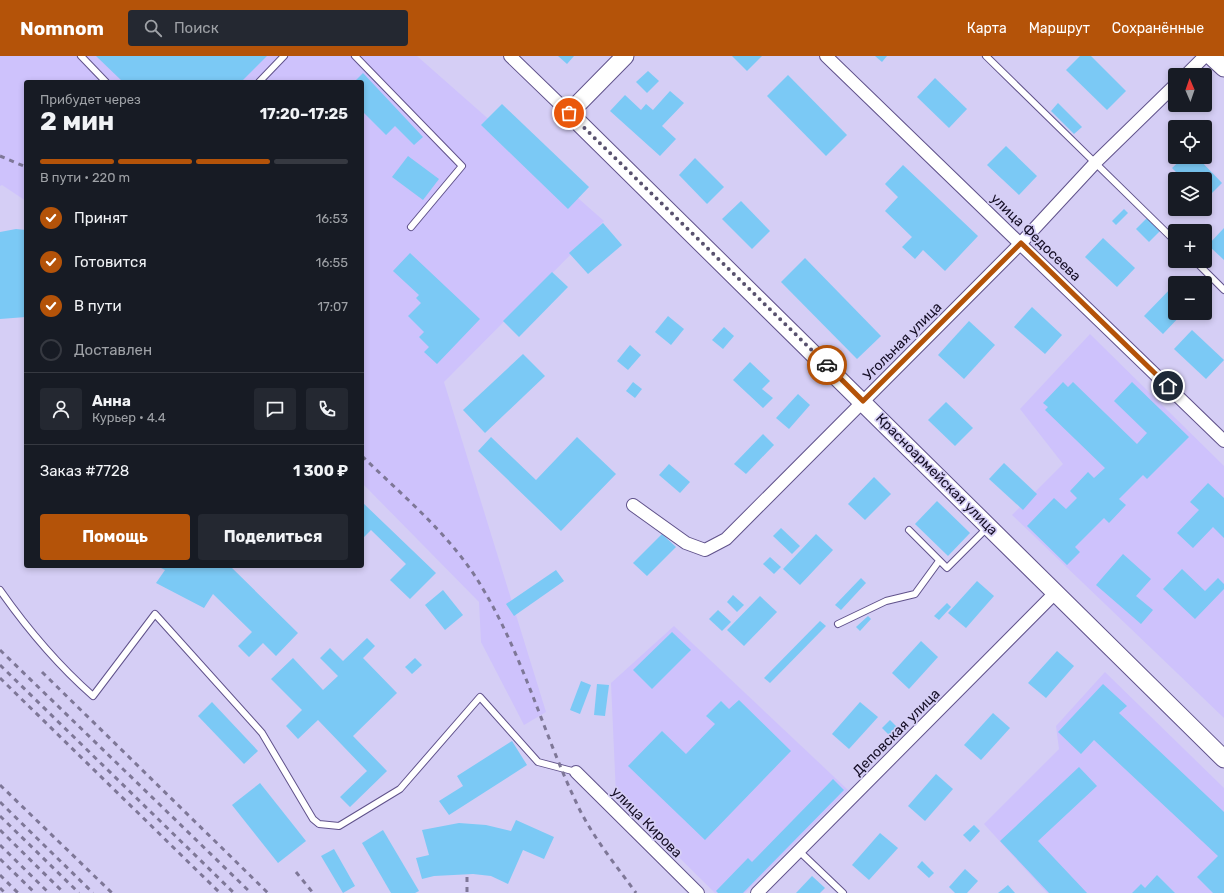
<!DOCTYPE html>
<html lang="ru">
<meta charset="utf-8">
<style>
:root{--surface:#171b24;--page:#242831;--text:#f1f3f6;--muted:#9ea1a6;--line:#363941;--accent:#b45309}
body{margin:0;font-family:Rubik,sans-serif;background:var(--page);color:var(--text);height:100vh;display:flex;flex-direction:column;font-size:15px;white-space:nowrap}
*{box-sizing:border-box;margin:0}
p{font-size:13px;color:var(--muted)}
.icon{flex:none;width:22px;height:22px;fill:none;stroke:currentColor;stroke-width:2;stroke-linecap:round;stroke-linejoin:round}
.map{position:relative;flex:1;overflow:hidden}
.drawer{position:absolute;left:24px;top:24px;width:340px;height:488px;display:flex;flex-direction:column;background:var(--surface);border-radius:4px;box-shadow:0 2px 6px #0003}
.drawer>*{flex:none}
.needle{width:26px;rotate:358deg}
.tools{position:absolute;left:1168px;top:12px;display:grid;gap:8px}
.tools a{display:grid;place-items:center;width:44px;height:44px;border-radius:4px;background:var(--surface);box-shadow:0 2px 6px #0003;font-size:20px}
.pin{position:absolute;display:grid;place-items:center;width:34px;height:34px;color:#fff;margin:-17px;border:2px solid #fff;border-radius:50%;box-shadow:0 1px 4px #0007}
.courier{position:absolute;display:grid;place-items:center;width:40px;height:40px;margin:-20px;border:3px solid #b45309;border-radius:50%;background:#fff;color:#222;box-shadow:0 1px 5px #0007}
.summary em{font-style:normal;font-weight:700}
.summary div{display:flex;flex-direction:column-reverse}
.summary{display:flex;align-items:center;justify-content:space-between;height:68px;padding:0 16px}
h1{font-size:26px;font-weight:700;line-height:30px}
.bar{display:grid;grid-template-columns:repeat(4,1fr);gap:6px 4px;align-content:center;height:48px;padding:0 16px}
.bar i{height:5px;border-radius:3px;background:var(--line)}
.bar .selected{background:var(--accent)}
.bar p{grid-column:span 4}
.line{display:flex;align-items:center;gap:10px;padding:0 16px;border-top:1px solid var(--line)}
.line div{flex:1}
.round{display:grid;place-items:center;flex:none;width:42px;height:42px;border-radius:4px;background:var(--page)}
ol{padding:0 16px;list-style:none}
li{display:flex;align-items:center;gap:12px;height:44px}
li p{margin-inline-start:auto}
li .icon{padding:4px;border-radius:50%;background:var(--accent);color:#fff;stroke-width:4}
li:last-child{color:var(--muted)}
li i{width:22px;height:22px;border:2px solid var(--line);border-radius:50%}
.button{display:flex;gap:8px;margin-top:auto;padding:8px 16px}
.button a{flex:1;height:46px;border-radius:4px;background:var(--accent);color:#fff;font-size:16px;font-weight:700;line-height:46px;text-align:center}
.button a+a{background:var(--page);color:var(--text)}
header{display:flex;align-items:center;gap:24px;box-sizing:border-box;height:56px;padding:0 20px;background:var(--accent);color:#fff}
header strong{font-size:19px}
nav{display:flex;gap:22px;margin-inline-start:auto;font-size:14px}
.search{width:280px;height:36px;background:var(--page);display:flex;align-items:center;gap:10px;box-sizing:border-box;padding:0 14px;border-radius:4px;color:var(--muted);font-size:15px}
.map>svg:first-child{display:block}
</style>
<header>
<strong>Nomnom</strong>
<div class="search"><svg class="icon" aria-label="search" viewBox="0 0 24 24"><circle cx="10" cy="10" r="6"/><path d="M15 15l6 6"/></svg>Поиск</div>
<nav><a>Карта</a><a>Маршрут</a><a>Сохранённые</a></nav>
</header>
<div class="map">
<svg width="1224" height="837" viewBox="0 0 1224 837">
<rect width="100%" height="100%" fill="#d5cef5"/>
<!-- built -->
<g fill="#cec2fc">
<polygon points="0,0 417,0 604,165 444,326 546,656 524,669 481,586 479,546 362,427 362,26 26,26 26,145 2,129 0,130"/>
<polygon points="1090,278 1224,410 1224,662 1012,459 1063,408 1020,353"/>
<polygon points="674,570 848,734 745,837 715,837 616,739 611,627"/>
<polygon points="1105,616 1224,732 1224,837 1047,837 984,768 1059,693 1056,670"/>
</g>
<!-- building -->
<g fill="#7bc9f5">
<polygon points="96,0 267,0 241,26 123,26"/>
<polygon points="558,0 574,0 567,8"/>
<polygon points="732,0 762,0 747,15"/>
<polygon points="875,0 887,0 882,6"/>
<polygon points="1080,0 1091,0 1126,35 1107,54 1066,14"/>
<polygon points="648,15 659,25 647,37 636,26"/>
<polygon points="363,17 423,81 414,89 395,70 386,79 362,55 362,26 354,26"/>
<polygon points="788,19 847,79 826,100 767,40"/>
<polygon points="935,22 967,53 949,72 917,41"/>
<polygon points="670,35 684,47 662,70 676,83 660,100 610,55 625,39 641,54 646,48 653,54"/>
<polygon points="1058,47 1082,71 1074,78 1051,55"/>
<polygon points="502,48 589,131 568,153 481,69"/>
<polygon points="1006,90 1037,120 1019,139 987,109"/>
<polygon points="408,100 439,123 423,144 392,121"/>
<polygon points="1184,101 1197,101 1222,127 1205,144 1205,123 1183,123 1172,112"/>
<polygon points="695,102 724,131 707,148 679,119"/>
<polygon points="903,109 978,180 945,215 923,194 915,203 902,191 912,181 885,155 898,141 885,128"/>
<polygon points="741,145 770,175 752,193 722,163"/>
<polygon points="1124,153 1128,157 1116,169 1112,165"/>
<polygon points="1147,162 1160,175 1149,186 1136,173"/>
<polygon points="603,167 622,189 588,218 569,197"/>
<polygon points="1224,172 1224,204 1208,189"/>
<polygon points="16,173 26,174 26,261 0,263 0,176"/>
<polygon points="1103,182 1135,212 1117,231 1085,201"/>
<polygon points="410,197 480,263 437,308 424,296 429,291 419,281 424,276 408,260 421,247 416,242 419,239 393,215"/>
<polygon points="805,202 881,280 857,303 781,226"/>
<polygon points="552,216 568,231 519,281 503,265"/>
<polygon points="1175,228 1175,257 1183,257 1163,278 1144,260"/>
<polygon points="1032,251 1062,279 1045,298 1014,271"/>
<polygon points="668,260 684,273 671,289 655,276"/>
<polygon points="969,265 995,289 964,323 938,299"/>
<polygon points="724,271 734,280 723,293 712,284"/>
<polygon points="1192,274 1224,304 1206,323 1174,293"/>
<polygon points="630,289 641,299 628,314 617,305"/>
<polygon points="523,298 545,320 485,377 463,354"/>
<polygon points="750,306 770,325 762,333 773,342 763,352 733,324"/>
<polygon points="633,326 642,333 635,342 626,335"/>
<polygon points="1063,326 1068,331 1073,326 1137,388 1147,377 1114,345 1132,326 1189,381 1147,423 1143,419 1119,443 1126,449 1109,467 1104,462 1075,491 1080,496 1067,509 1027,470 1054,442 1066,453 1077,442 1070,435 1088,416 1094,422 1105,412 1045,354 1048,351 1043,347"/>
<polygon points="798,338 810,349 789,373 776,362"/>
<polygon points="946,346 973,372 955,390 928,364"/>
<polygon points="763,378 774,389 746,418 734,408"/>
<polygon points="491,381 536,424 577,381 616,418 561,475 478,395"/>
<polygon points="1004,407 1037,438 1023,454 989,423"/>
<polygon points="669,408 690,426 680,437 659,419"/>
<polygon points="874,421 891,438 865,464 848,448"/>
<polygon points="1208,427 1224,442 1224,482 1213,471 1193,492 1177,477 1199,454 1190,446"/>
<polygon points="937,445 970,477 948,500 915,468"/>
<polygon points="362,446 436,517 410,543 390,524 406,508 371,474 362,483"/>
<polygon points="781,472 800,490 792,498 773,480"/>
<polygon points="662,478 676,491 647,520 633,507"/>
<polygon points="816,478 833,494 800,529 783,513"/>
<polygon points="1123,498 1151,523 1136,540 1153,554 1141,568 1096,529"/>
<polygon points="770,501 781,511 774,518 763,508"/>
<polygon points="157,510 230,510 298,577 276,600 263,587 249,601 238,590 252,576 213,538 204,552 156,527 165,514"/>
<polygon points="1182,513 1205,535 1218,522 1224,528 1224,533 1195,563 1163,533"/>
<polygon points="556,514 564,525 514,560 506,548"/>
<polygon points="861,522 866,527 841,554 835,549"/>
<polygon points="977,525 994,540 966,572 948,557"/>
<polygon points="443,534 463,559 445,574 425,549"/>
<polygon points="733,539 744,549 737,556 727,546"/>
<polygon points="760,540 777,556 744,590 727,574"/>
<polygon points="947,547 951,551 939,564 934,560"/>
<polygon points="718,554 731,566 722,575 709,563"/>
<polygon points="868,560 871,563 860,575 856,571"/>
<polygon points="820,565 826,570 770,627 764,622"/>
<polygon points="672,576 691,594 652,633 633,614"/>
<polygon points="367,582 375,590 363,602 397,637 353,680 387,715 350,751 340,741 367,715 318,664 298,683 286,670 302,654 271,623 293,602 323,634 338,620 320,602 330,592 343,605"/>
<polygon points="921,585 938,601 909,633 892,617"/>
<polygon points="1057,595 1074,610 1046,642 1028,627"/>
<polygon points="415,602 422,609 412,618 405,611"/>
<polygon points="581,625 591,629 580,658 570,654"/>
<polygon points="597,628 609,629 605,660 594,659"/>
<polygon points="1103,628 1127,650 1119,657 1224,756 1224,837 1213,837 1197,821 1218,800 1094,684 1081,698 1058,676"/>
<polygon points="739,644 791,695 705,784 628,710 662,675 686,698 715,668 706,660 721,645 729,653"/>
<polygon points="212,646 258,695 244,708 198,660"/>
<polygon points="860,646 878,661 849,693 832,678"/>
<polygon points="993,657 1010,672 981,704 964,689"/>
<polygon points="890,664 901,675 893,683 882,672"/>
<polygon points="512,685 527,709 449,759 439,745 463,730 457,720"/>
<polygon points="1079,711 1097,730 1038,785 1087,837 1049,837 1000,785"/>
<polygon points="936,718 953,733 925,765 908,750"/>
<polygon points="833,723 844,734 743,837 718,837 716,835 748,802 752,806"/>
<polygon points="260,727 306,785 278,807 232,749"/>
<polygon points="516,764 554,781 544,803 523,794 508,828 491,820 473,818 434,820 422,823 416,802 429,799 422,774 459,767 486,769 511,775"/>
<polygon points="974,769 980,775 970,786 963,779"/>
<polygon points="383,774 419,835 415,837 391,837 362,787"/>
<polygon points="880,777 898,792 869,824 852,809"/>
<polygon points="334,793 355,830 343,837 321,800"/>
<polygon points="922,805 934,817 929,822 917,811"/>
<polygon points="965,813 978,825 967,837 955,837 949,831"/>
<polygon points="1157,819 1175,837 1132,837 1141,828 1145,832"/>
<polygon points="812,820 825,832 820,837 796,837"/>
<polygon points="1008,829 1015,837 998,837"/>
</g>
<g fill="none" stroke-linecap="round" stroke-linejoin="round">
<!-- lane casing -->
<g stroke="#60528b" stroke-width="8">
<g id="lane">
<polyline points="81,0 106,26"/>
<polyline points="355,0 462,110 411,171"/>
<polyline points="986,0 1175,185"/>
<polyline points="259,26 284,0"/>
<polyline points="1195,205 1224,234"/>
<polyline points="909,474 947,512 988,471"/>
<path d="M0,534c26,37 59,76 93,106l62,-82 107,119 51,86 6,5 20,2 61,-37 80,-92 58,65 38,10"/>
<polyline points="838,568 886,545 915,538 939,505"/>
<polyline points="799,795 843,837"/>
</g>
</g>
<!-- street casing -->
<g stroke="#60528b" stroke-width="14">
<g id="street">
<polyline points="510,0 569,57"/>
<polyline points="826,0 1224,385"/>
<polyline points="1186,19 1205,0"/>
<polyline points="633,449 686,487 705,494 726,483 1021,187 1096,106 1175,29"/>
<polyline points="576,716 698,837"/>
<polyline points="757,837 1056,536"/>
</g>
</g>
<!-- secondary casing -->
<g stroke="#60528b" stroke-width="19">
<g id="secondary">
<polyline points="625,0 569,57 1224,703"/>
<polyline points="1211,0 1224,12"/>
</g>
</g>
<!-- lane -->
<use href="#lane" stroke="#fff" stroke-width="6"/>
<!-- street -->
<use href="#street" stroke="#fff" stroke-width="12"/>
<!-- secondary -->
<use href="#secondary" stroke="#fff" stroke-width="17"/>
<!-- rail -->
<g stroke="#7e7797" stroke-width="3" stroke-dasharray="5 5" stroke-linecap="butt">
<polyline points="0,100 26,111"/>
<path d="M362,400c43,42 91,81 121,133 40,67 60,143 93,213 15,33 39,62 60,91"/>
<polyline points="0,594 251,837"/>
<polyline points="0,609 234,837"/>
<polyline points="42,616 268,837"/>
<polyline points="0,622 220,837"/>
<polyline points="0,729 112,837"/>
<polyline points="0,746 93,837"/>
<polyline points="0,760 79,837"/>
<polyline points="0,774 64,837"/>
<polyline points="0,789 49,837"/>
<polyline points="0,803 35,837"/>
<polyline points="296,816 313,837"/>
<polyline points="0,819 18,837"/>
<polyline points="467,821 467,837"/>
<polyline points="0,832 5,837"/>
</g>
</g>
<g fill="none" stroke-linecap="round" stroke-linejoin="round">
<!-- done -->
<polyline stroke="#58516e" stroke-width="4" stroke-dasharray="0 7.2" points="569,57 827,309"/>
<!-- route -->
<polyline stroke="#b45309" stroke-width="5" points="827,309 863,345 1021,187 1168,330"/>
</g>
<g text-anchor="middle" stroke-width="3.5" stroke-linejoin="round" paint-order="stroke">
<!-- street labels -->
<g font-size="14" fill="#150e25" stroke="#d5cef5">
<text transform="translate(1036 181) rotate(44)" y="5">улица Федосеева</text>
<text transform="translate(902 285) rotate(-45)" y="5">Угольная улица</text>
<text transform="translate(937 418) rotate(45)" y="5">Красноармейская улица</text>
<text transform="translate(896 676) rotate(-45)" y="5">Деповская улица</text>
<text transform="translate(647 766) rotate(45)" y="5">улица Кирова</text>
</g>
</g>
</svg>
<div class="tools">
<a><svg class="needle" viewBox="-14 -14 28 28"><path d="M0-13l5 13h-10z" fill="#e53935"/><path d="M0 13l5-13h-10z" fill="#9ea1a6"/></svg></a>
<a><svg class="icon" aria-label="locate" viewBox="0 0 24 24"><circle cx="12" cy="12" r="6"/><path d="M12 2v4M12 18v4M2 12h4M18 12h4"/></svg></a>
<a><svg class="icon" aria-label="layers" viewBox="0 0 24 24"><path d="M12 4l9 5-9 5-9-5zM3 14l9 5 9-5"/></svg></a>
<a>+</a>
<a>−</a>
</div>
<div class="pin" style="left:569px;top:57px;background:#ea580c"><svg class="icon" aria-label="bag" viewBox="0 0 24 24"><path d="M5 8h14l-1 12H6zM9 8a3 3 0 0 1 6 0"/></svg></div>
<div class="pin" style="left:1168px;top:330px;background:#1f2937"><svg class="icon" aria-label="home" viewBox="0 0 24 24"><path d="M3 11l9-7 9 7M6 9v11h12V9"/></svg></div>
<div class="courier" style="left:827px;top:309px"><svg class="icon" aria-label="car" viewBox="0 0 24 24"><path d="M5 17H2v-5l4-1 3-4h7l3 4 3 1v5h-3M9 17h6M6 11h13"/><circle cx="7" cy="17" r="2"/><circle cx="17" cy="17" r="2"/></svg></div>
<section class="drawer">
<div class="summary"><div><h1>2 мин</h1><p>Прибудет через</p></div><em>17:20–17:25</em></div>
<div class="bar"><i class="selected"></i><i class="selected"></i><i class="selected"></i><i></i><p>В пути · 220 m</p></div>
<ol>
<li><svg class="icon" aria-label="check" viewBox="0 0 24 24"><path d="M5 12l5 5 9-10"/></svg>Принят<p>16:53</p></li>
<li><svg class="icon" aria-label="check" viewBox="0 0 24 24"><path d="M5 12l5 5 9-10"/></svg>Готовится<p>16:55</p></li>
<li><svg class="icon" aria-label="check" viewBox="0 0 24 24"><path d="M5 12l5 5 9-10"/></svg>В пути<p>17:07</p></li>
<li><i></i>Доставлен</li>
</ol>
<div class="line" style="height:72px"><a class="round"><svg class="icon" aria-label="person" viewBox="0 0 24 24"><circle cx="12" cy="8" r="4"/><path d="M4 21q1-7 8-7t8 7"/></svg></a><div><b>Анна</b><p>Курьер · 4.4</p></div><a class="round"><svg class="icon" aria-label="chat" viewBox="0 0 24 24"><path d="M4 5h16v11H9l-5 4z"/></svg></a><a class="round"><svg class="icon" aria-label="phone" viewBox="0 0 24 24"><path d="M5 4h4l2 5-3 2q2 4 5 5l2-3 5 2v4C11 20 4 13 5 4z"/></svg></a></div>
<div class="line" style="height:52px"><div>Заказ #7728</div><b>1 300 ₽</b></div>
<div class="button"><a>Помощь</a><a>Поделиться</a></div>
</section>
</div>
